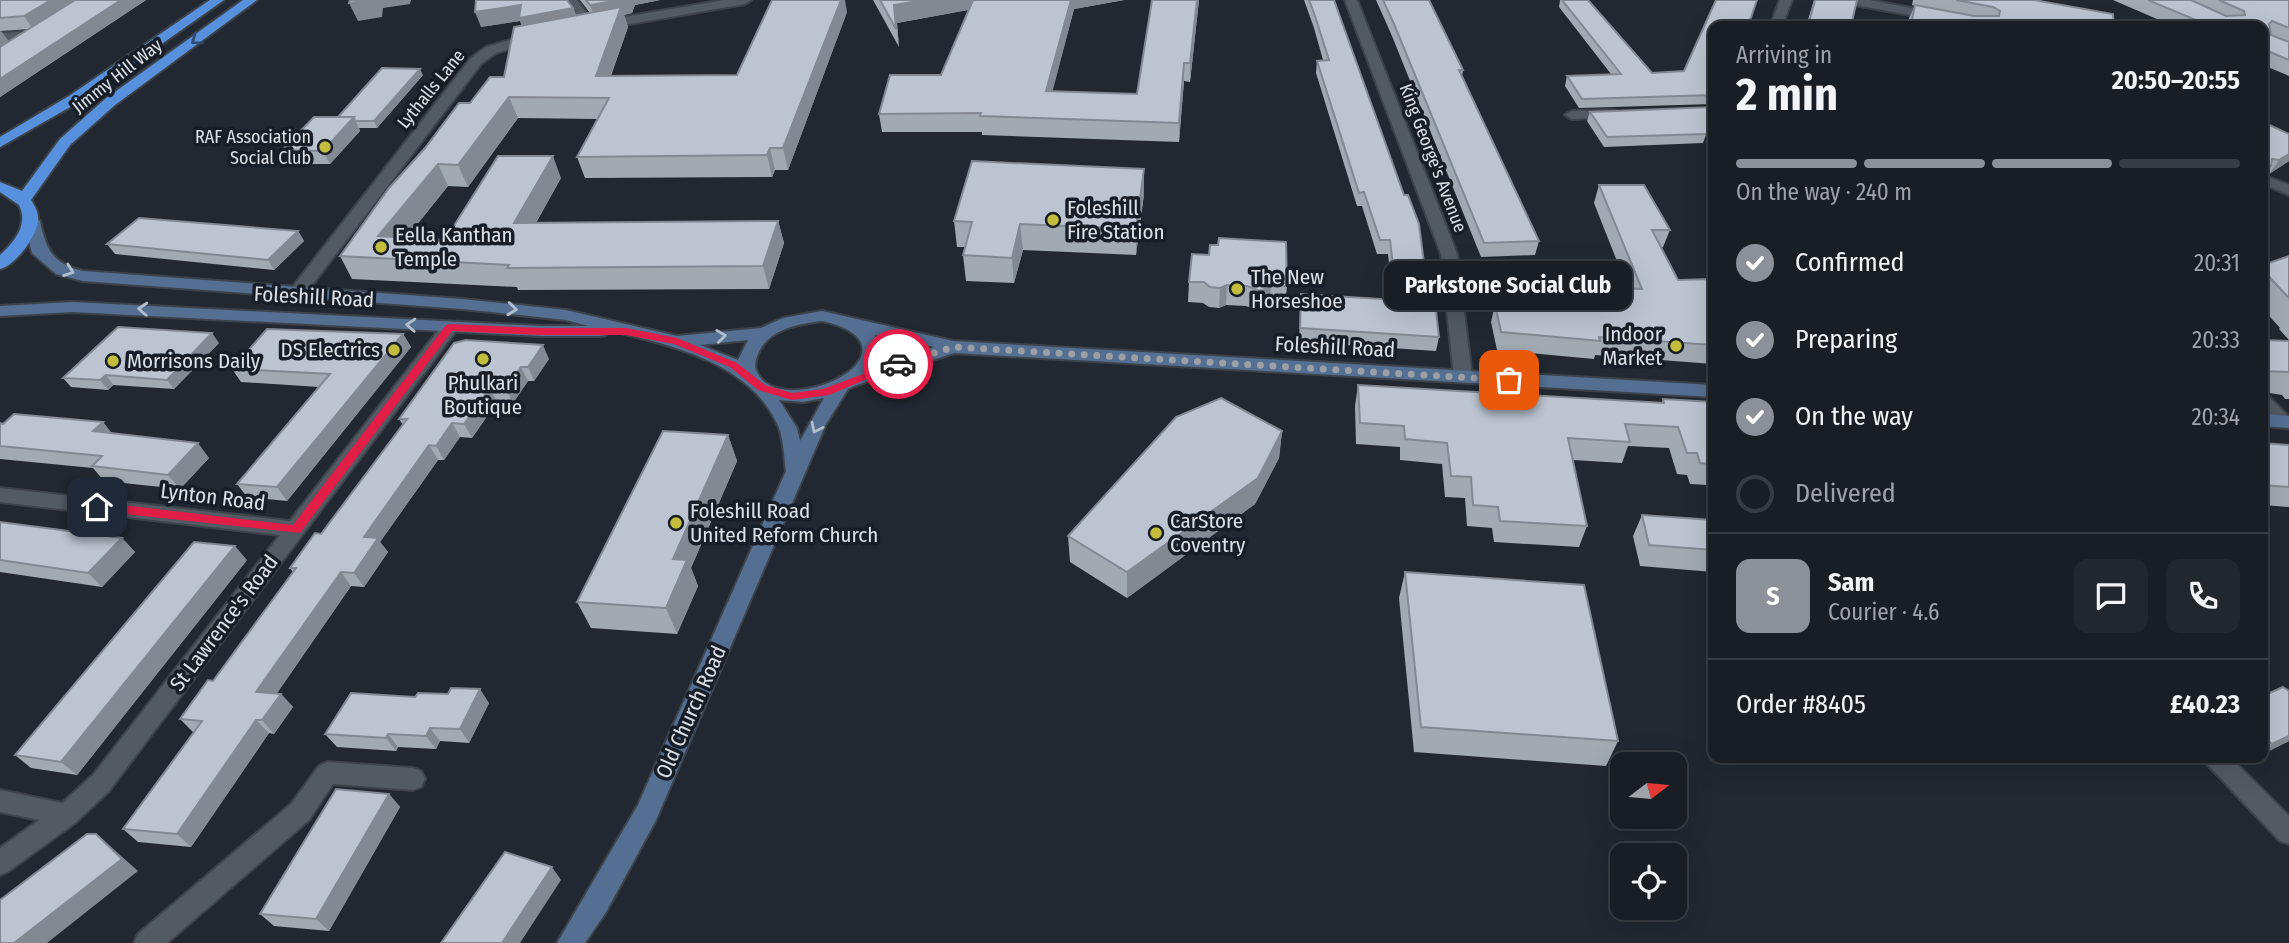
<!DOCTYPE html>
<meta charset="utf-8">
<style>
:root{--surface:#191e25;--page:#22272d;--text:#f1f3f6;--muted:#9fa2a7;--line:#373c42;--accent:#8c9099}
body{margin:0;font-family:"Fira Sans Condensed",sans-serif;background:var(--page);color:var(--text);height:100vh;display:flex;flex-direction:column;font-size:26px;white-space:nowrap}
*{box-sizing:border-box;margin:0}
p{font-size:23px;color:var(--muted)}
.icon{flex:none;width:38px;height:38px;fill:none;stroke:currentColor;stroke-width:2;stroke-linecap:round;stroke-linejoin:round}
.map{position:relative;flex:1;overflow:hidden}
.panel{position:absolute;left:1708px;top:21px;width:560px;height:742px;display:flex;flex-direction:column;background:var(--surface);border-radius:14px;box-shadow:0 7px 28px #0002,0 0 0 2px var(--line)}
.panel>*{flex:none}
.needle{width:46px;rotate:74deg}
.tools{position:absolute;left:1610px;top:752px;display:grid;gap:14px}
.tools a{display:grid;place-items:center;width:77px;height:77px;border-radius:14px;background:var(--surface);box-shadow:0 7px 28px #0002,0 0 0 2px var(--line);font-size:35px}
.pin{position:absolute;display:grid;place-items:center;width:60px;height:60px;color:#fff;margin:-30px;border-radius:14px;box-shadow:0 4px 10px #0006}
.courier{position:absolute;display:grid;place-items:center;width:70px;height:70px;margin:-35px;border:5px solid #e11d48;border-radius:50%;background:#fff;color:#222;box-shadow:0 2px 9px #0007}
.bubble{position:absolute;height:49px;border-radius:14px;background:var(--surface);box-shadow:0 7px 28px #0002,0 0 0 2px var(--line);font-size:23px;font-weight:700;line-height:49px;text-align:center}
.overview em{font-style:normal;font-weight:700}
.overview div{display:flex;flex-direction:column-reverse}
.overview{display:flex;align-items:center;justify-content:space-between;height:119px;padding:0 28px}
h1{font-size:46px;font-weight:700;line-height:52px}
.bar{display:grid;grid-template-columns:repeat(4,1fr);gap:10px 7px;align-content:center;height:84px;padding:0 28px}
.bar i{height:9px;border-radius:5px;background:var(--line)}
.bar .active{background:var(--accent)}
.bar p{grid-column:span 4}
.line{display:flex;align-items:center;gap:18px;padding:0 28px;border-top:2px solid var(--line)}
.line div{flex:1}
.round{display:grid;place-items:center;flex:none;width:74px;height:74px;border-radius:14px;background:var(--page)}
ol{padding:0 28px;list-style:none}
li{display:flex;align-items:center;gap:21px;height:77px}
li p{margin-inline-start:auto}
li .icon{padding:7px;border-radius:50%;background:var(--accent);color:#fff;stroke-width:4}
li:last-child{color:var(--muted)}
li i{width:38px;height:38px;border:4px solid var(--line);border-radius:50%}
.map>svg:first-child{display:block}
</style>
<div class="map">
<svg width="2289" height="943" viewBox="0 0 2289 943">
<rect width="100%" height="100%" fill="#212831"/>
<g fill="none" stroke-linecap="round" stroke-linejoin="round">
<!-- minor casing -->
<g stroke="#3d434a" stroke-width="4">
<g id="minor">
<polygon points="565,0 577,0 597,27 595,30 587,30"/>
<polygon points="1345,0 1357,0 1457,254 1472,377 1469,381 1457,381 1454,377 1441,254"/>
<polygon points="1780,0 1792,0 1782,26 1770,26"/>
<polygon points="1844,0 1869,0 1986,22 1992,26 1968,26 1850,4"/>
<polygon points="35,31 41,35 39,38 0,41 0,33"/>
<polygon points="1614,110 1621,114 1619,117 1572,119 1565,115 1572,111"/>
<polygon points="2263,175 2289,185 2289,195 2263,184"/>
<polygon points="450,322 459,327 456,331 109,791 75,823 9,871 0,875 0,848 39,820 0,812 0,790 62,803 93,775 280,535 0,502 0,488 290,521 444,323"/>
<polygon points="2263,395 2269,397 2288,416 2288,426 2274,426 2263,412"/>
<polygon points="2204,758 2231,758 2289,816 2289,844 2280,841 2208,765"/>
<polygon points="327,762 413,768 421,771 425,779 421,787 413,790 333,784 309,820 167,943 134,943 138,934 291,804 319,766"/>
</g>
</g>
<!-- tertiary casing -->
<g stroke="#3d434a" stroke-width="4">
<g id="tertiary">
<polygon points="724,0 751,0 745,4 601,29 595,25 601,21"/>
<polygon points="534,33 539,34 539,40 496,53 481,64 303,297 291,297 289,293 291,289 471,58 486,47"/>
</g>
</g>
<!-- secondary casing -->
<g stroke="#3d434a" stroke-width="4">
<g id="secondary">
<path d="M32,216l8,5c6,29 13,43 43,50l379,28 104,11 111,26 84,-8 22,-10 39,-7 131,30 760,44v12l-759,-44 -100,33 -6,3 -22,35 -170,396 -50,92 -21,31h-28l81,-138 148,-334c-2,-13 -2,-30 -7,-43 -27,-66 -109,-83 -171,-98l-2,5 -6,1h-60l-467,-24 -73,4v-10l73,-4 467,24h48l-22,-6 -104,-11 -379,-28 -27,-7 -24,-21 -8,-32zM822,321c21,4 55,18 34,44 -18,22 -86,41 -100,5 -2,-5 0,-11 2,-16 10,-25 40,-30 64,-33zM875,335l59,12 -62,21 8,-20zM748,340l-10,20 -38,-15zM824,398l-24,43 -3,-13 -18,-28 24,2z"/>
<polygon points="2263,414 2289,416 2289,428 2263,426"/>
</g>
</g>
<!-- trunk casing -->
<g stroke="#3d434a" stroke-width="4">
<g id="trunk">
<polygon points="210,0 224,0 79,102 0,147 0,137 69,96"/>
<path d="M243,0h14l-142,105 -45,40 -39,55c4,6 8,13 7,21 -2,16 -22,44 -38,48v-14c14,-13 29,-30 19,-50l-19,-13v-10l22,9 38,-52 45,-40z"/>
</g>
</g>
<!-- minor -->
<use href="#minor" fill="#525a64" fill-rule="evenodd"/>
<!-- tertiary -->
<use href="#tertiary" fill="#525a64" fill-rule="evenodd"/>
<!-- secondary -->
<use href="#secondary" fill="#546f92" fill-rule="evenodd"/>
<!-- trunk -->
<use href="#trunk" fill="#5791de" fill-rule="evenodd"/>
</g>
<!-- wall -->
<g fill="#a1a9b3">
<polygon points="0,0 146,0 0,97 1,31 9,42 30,29 0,31"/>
<polygon points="580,0 660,0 635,5 632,13 624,15 628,27 611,76 737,75 847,12 788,170 775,170 772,177 585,178 577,157 597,119 518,118 468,187 448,186 407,237 445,240 561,178 536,223 778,221 784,243 769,289 518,290 517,287 352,279 340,256 470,103 504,77 522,25 520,21 481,27 573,8 576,15 590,13"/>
<polygon points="873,0 1124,0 1074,9 1052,91 1137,94 1152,0 1199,0 1190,82 1184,81 1179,142 982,135 982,132 882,132 879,114 941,75 968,10 897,23 899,47"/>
<polygon points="1304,0 1334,0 1429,302 1439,337 1436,351 1299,342 1301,294 1393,300 1388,254 1377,254 1362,206 1357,206 1316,73 1317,61 1323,60 1314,28"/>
<polygon points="1376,0 1429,0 1463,70 1462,76 1539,241 1535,255 1481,257 1392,36"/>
<polygon points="1560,0 1588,0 1652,73 1684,71 1713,26 1713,104 1579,108 1565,86 1567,76 1611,74 1559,7"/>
<polygon points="1814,0 1857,0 1851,26 1806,26"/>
<polygon points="1913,0 2034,0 2114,26 1907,26 1909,18 1915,6 1912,5"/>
<polygon points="2113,0 2289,0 2289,76 2263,65 2263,26 2173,26"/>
<polygon points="423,75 377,128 359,128 360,131 330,164 289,164 282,150 338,117"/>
<polygon points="1590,112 1713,117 1713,133 1709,127 1703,143 1604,147 1587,121"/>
<polygon points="2263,122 2289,161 2269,174 2265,174"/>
<polygon points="1144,169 1144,194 1136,255 1023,250 1014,283 966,281 963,255 965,247 957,247 954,221"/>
<polygon points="1599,185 1670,230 1663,247 1661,248 1678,280 1713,279 1713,364 1595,355 1594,359 1497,350 1491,322 1495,304 1553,307 1558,292 1614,295 1617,288 1628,289 1594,203"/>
<polygon points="298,231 304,241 274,270 115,254 107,244"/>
<polygon points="2289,256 2289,340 2279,329 2280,328 2263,309 2263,265"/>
<polygon points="1189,282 1287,286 1285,307 1269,306 1259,311 1246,306 1226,305 1219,308 1209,307 1203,303 1188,302"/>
<polygon points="403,334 411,347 287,501 247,497 237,484 319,387 241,382 232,369"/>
<polygon points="2263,340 2289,341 2289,399 2285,399 2282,395 2263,392"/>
<polygon points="219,343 174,389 113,385 108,390 71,387 63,378"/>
<polygon points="454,343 549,359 534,381 528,381 513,403 497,402 472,438 460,437 444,460 438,460 380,542 388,552 364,587 351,586 277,693 281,694 293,707 274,734 269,733 191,847 138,842 123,829 194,733 180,719 213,681 293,572 290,568 321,534 403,425 399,419"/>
<polygon points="1358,385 1662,403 1663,399 1713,402 1713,503 1708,485 1690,484 1687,475 1677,474 1669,448 1628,446 1622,463 1573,460 1587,526 1579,547 1494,542 1492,528 1467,526 1465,498 1445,497 1442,464 1400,460 1400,447 1356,444 1355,406"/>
<polygon points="103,422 112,434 209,458 180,489 104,481 93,468 0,459 0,423"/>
<polygon points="1282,431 1279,458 1255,504 1127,598 1070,562 1068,536"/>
<polygon points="728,435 737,461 691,568 698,586 677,634 591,628 577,602"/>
<polygon points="2263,443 2289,445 2289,507 2263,505"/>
<polygon points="1642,515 1713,520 1713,572 1640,566 1633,536"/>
<polygon points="0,522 122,538 135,552 102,587 0,572"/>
<polygon points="247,560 77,775 31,768 15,755"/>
<polygon points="1405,572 1618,741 1606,766 1414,752 1399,598"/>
<polygon points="2263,696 2289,741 2263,754"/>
<polygon points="489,703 469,743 440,741 436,749 398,747 396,751 337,747 325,734"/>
<polygon points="389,794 400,807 329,931 274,926 260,914"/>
</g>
<!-- shaded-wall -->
<g fill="#838992">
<polygon points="51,0 77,0 32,28 24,16"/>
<polygon points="121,0 146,0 0,97 0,79"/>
<polygon points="367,0 411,0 410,4 383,8 382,17 358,21 349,3"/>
<polygon points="620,0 660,0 635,5 632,13 624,15 628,27 603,97 596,76 595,20 590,5"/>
<polygon points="841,0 845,0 847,12 788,170 783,148"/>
<polygon points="924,0 977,0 978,8 897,23 899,47 894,5"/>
<polygon points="1071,0 1124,0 1074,9 1048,109 1046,91"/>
<polygon points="1197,0 1199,0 1190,82 1190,63"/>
<polygon points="521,5 573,8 578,23 524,33 520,21 481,27 475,12"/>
<polygon points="1,31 10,43 0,50 0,32"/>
<polygon points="1184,63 1184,81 1179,142 1179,123"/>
<polygon points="420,69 423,75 377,128 374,121"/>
<polygon points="509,97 518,118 468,187 458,165"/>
<polygon points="354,117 360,131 330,164 323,151"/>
<polygon points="770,148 775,170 772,177 767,155"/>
<polygon points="2289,154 2289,161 2269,174 2279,160"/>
<polygon points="553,156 561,178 523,245 514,223"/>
<polygon points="438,164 448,186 390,258 378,236"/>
<polygon points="2271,166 2263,177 2263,171"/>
<polygon points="1144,169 1144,194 1136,255 1136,229"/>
<polygon points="778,221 784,243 769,289 763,266"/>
<polygon points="1020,224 1023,250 1014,283 1012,258"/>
<polygon points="298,231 304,241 274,270 268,260"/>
<polygon points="1227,285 1226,305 1219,308 1220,288"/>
<polygon points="1271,286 1269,306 1259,311 1260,291"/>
<polygon points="212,333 219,343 174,389 167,380"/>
<polygon points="403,334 411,347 287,501 277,487"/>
<polygon points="543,345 549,359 534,381 528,367"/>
<polygon points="521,367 528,381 513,403 506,389"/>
<polygon points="106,375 113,385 108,390 100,380"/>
<polygon points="490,388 497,402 472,438 464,424"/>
<polygon points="103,422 114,436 93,431"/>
<polygon points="452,423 460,437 444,460 436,446"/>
<polygon points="1282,431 1279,458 1255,504 1127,598 1127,572"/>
<polygon points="728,435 737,461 691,568 698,586 677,634 666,608 673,559"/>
<polygon points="198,443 209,458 180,489 168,475"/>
<polygon points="429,445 438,460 380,542 388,552 364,587 354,573 364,537"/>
<polygon points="122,538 135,552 102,587 88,573"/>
<polygon points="235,546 247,560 77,775 61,762"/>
<polygon points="341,572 351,586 269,705 256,692"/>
<polygon points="480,689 489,703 469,743 460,729"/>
<polygon points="281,694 293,707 274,734 262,720"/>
<polygon points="256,720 269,733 191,847 177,834"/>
<polygon points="430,728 440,741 436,749 426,736"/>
<polygon points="388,734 398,747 396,751 386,738"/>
<polygon points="2289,736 2289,741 2263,754 2263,751 2272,744"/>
<polygon points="389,794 400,807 329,931 316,919"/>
<polygon points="96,834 111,847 138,871 47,943 14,943"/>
<polygon points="552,867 561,880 520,943 502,943"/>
</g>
<!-- building -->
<g fill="#bbc4d0" stroke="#838992" stroke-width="2">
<polygon points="0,0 51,0 24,16 0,18"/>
<polygon points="75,0 121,0 0,79 0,47"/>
<polygon points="350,0 367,0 349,3"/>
<polygon points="476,0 567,0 573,8 519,18 521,5 475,12"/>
<polygon points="586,0 620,0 590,5"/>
<polygon points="772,0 841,0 783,148 770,148 767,155 577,157 609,98 509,97 458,165 438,164 378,236 445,240 498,156 553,156 514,223 778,221 763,266 507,268 509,265 340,256 389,188 425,148 459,103 470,103 490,77 504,77 514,27 621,7 596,76 737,75"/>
<polygon points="880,0 924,0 894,5 896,29"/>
<polygon points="973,0 1071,0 1046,91 1137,94 1152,0 1197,0 1190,63 1184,63 1179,123 980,116 981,113 879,114 890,75 941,75"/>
<polygon points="1309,0 1334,0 1404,195 1408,195 1419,224 1429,302 1435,302 1439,337 1300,328 1301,294 1397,300 1390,240 1380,240 1364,192 1359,193 1317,61 1329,60 1315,16"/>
<polygon points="1383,0 1429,0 1463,70 1459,70 1539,241 1484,243 1394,24"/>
<polygon points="1562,0 1588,0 1652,73 1684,71 1716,0 1757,0 1748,26 1713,26 1713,95 1582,99 1567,76 1621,74"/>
<polygon points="1815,0 1857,0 1851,26 1808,26"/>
<polygon points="1956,0 2034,0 2113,14 2114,26 1943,26 1912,20 1915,5 1974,16 1999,16 2000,11 1993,7"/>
<polygon points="2148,0 2191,0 2226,16 2245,15 2244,11 2219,0 2289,0 2289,28 2272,21 2269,24 2271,35 2289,42 2289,60 2263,49 2263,26 2210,26"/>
<polygon points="382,68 420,69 374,121 355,121 354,117 338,117"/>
<polygon points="1713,107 1712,117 1713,117 1713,119 1712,117 1707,134 1607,137 1590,112"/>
<polygon points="314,117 354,117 323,151 282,150"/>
<polygon points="2263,122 2289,134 2289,154 2279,160 2272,159 2271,166 2263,171"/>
<polygon points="972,161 1144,169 1136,229 1020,224 1012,258 963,255 972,222 954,221"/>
<polygon points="1599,185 1644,185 1670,230 1652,230 1678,280 1713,279 1713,345 1599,337 1600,341 1501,332 1495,304 1561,307 1558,292 1619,295 1617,288 1642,289"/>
<polygon points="139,218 298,231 268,260 107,244"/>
<polygon points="1219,238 1286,242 1287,286 1271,286 1260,291 1247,286 1227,285 1220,288 1210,287 1204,282 1189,282 1192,254 1209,255 1210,245 1218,245"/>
<polygon points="2289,256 2289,298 2263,270 2263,265"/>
<polygon points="118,327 212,333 167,380 106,375 100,380 63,378"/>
<polygon points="267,329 403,334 277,487 237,484 330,374 232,369"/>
<polygon points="466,340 543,345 528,367 521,367 506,389 490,388 464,424 452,423 436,446 429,445 364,537 378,538 354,573 341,572 256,692 281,694 262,720 256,720 177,834 123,829 202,721 180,719 208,680 213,681 296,568 290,568 315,533 321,534 407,419 399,419 454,343"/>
<polygon points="2263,340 2289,341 2289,372 2263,371"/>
<polygon points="1358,385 1664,403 1663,399 1713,402 1713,464 1700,463 1697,453 1687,453 1678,427 1625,424 1630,442 1568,438 1587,526 1500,521 1498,507 1473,505 1471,477 1451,476 1447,443 1405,439 1404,426 1360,423"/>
<polygon points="1221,398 1282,431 1258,478 1127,572 1068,536 1176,417"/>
<polygon points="14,414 103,422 93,431 198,443 168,475 92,466 102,456 0,446 0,423 3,424"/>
<polygon points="663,431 728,435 673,559 687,560 666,608 577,602"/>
<polygon points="2263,443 2289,445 2289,487 2263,485"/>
<polygon points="1642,515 1713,520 1713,550 1649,545"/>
<polygon points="0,522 122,538 88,573 0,560"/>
<polygon points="194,542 235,546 61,762 15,755"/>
<polygon points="1405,572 1584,585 1618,741 1421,727"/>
<polygon points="2283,687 2289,691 2289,736 2272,744 2263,736 2263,696"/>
<polygon points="451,688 480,689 460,729 430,728 426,736 388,734 386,738 325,734 351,693 415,697 418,693 448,694"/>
<polygon points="336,789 389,794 316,919 260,914"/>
<polygon points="87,834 96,834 122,859 14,943 0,943 0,900"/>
<polygon points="505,852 552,867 502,943 441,943"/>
</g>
<!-- one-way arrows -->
<defs><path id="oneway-chevron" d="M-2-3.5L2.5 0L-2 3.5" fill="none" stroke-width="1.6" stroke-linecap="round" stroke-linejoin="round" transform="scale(1.75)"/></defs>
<use stroke="#314c70" href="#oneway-chevron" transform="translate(196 40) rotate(144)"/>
<g stroke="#b3becd">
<use href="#oneway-chevron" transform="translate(69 271) rotate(20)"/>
<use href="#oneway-chevron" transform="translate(143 309) rotate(-177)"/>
<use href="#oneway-chevron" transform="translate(512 309) rotate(6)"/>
<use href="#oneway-chevron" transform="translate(411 325) rotate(-177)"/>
<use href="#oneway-chevron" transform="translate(721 336) rotate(-7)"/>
<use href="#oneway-chevron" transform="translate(816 428) rotate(116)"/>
</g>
<!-- route -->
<polygon fill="#e11d48" points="450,324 540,328 626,328 677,338 737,363 765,385 792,393 823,389 898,361 903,364 829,395 792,400 758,390 730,367 674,344 626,335 540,335 452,331 300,533 97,511 91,507 97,502 293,525 446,325"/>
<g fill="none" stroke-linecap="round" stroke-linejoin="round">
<!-- done -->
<polyline stroke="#9ba0a7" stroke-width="7" stroke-dasharray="0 12.6" points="898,364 954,347 1509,380"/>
</g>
<!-- markers -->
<g fill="#c3bd3e" stroke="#181e27" stroke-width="2.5">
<circle cx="325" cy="147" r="7"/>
<circle cx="1053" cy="220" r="7"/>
<circle cx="381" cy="247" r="7"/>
<circle cx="1237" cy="289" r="7"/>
<circle cx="1676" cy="346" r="7"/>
<circle cx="394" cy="350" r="7"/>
<circle cx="483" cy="359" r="7"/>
<circle cx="113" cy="361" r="7"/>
<circle cx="676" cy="523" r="7"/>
<circle cx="1156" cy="533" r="7"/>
</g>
<g text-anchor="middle" stroke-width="7" stroke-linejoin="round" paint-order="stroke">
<!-- far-street labels -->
<g font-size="18" fill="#dce0e6" stroke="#181e27">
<text transform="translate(117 76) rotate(-38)" y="6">Jimmy Hill Way</text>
<text transform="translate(431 89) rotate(-51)" y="6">Lythalls Lane</text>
<text transform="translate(1433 158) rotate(69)" y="6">King George's Avenue</text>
</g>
<!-- far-poi labels -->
<g font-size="18" fill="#dce0e6" stroke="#181e27" text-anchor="end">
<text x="311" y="143">RAF Association<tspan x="311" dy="21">Social Club</tspan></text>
</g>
<!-- poi labels -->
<g font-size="21" fill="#dce0e6" stroke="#181e27" text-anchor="start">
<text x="1067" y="215">Foleshill<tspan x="1067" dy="24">Fire Station</tspan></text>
<text x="395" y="242">Eella Kanthan<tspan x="395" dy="24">Temple</tspan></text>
<text x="1251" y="284">The New<tspan x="1251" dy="24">Horseshoe</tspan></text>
<text x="1662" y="341" text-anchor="end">Indoor<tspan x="1662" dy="24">Market</tspan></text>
<text x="380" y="357" text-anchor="end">DS Electrics</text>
<text x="127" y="368">Morrisons Daily</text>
<text x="483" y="390" text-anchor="middle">Phulkari<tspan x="483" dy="24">Boutique</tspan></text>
<text x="690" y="518">Foleshill Road<tspan x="690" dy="24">United Reform Church</tspan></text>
<text x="1170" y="528">CarStore<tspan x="1170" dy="24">Coventry</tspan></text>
</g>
<!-- street labels -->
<g font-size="21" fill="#dce0e6" stroke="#181e27">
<text transform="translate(314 297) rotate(3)" y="7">Foleshill Road</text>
<text transform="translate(1335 347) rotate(3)" y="7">Foleshill Road</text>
<text transform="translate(213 497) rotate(7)" y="7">Lynton Road</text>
<text transform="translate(224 623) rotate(-53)" y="7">St Lawrence's Road</text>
<text transform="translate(691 712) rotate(-66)" y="7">Old Church Road</text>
</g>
</g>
</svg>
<div class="tools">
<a><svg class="needle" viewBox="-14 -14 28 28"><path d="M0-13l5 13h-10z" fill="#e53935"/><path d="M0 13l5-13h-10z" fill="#9fa2a7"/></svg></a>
<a><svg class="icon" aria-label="locate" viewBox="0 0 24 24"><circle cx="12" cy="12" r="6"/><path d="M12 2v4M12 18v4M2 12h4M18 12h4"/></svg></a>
</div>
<div class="pin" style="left:1509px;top:380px;background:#ea580c"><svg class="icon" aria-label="bag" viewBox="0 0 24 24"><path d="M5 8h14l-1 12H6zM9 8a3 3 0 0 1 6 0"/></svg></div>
<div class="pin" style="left:97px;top:507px;background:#1f2937"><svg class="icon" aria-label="home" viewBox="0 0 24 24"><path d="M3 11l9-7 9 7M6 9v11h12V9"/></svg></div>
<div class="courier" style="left:898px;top:364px"><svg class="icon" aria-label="car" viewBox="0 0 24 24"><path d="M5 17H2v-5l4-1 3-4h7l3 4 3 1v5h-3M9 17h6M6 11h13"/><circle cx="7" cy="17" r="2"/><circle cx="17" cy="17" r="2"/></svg></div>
<div class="bubble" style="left:1384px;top:261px;width:248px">Parkstone Social Club</div>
<section class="panel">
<div class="overview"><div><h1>2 min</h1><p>Arriving in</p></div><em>20:50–20:55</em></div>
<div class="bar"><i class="active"></i><i class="active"></i><i class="active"></i><i></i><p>On the way · 240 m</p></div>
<ol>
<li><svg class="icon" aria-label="check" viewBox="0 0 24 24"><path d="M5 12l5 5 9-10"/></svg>Confirmed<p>20:31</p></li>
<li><svg class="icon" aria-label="check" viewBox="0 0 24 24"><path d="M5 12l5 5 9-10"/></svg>Preparing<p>20:33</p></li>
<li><svg class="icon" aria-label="check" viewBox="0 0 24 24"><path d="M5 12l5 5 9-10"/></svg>On the way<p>20:34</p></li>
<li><i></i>Delivered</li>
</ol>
<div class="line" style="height:126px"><b class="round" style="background:var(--accent);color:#fff">S</b><div><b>Sam</b><p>Courier · 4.6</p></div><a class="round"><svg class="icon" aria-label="chat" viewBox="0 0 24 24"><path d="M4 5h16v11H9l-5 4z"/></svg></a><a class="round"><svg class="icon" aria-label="phone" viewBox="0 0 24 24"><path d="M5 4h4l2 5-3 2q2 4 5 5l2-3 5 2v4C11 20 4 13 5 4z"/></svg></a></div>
<div class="line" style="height:91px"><div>Order #8405</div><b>£40.23</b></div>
</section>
</div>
